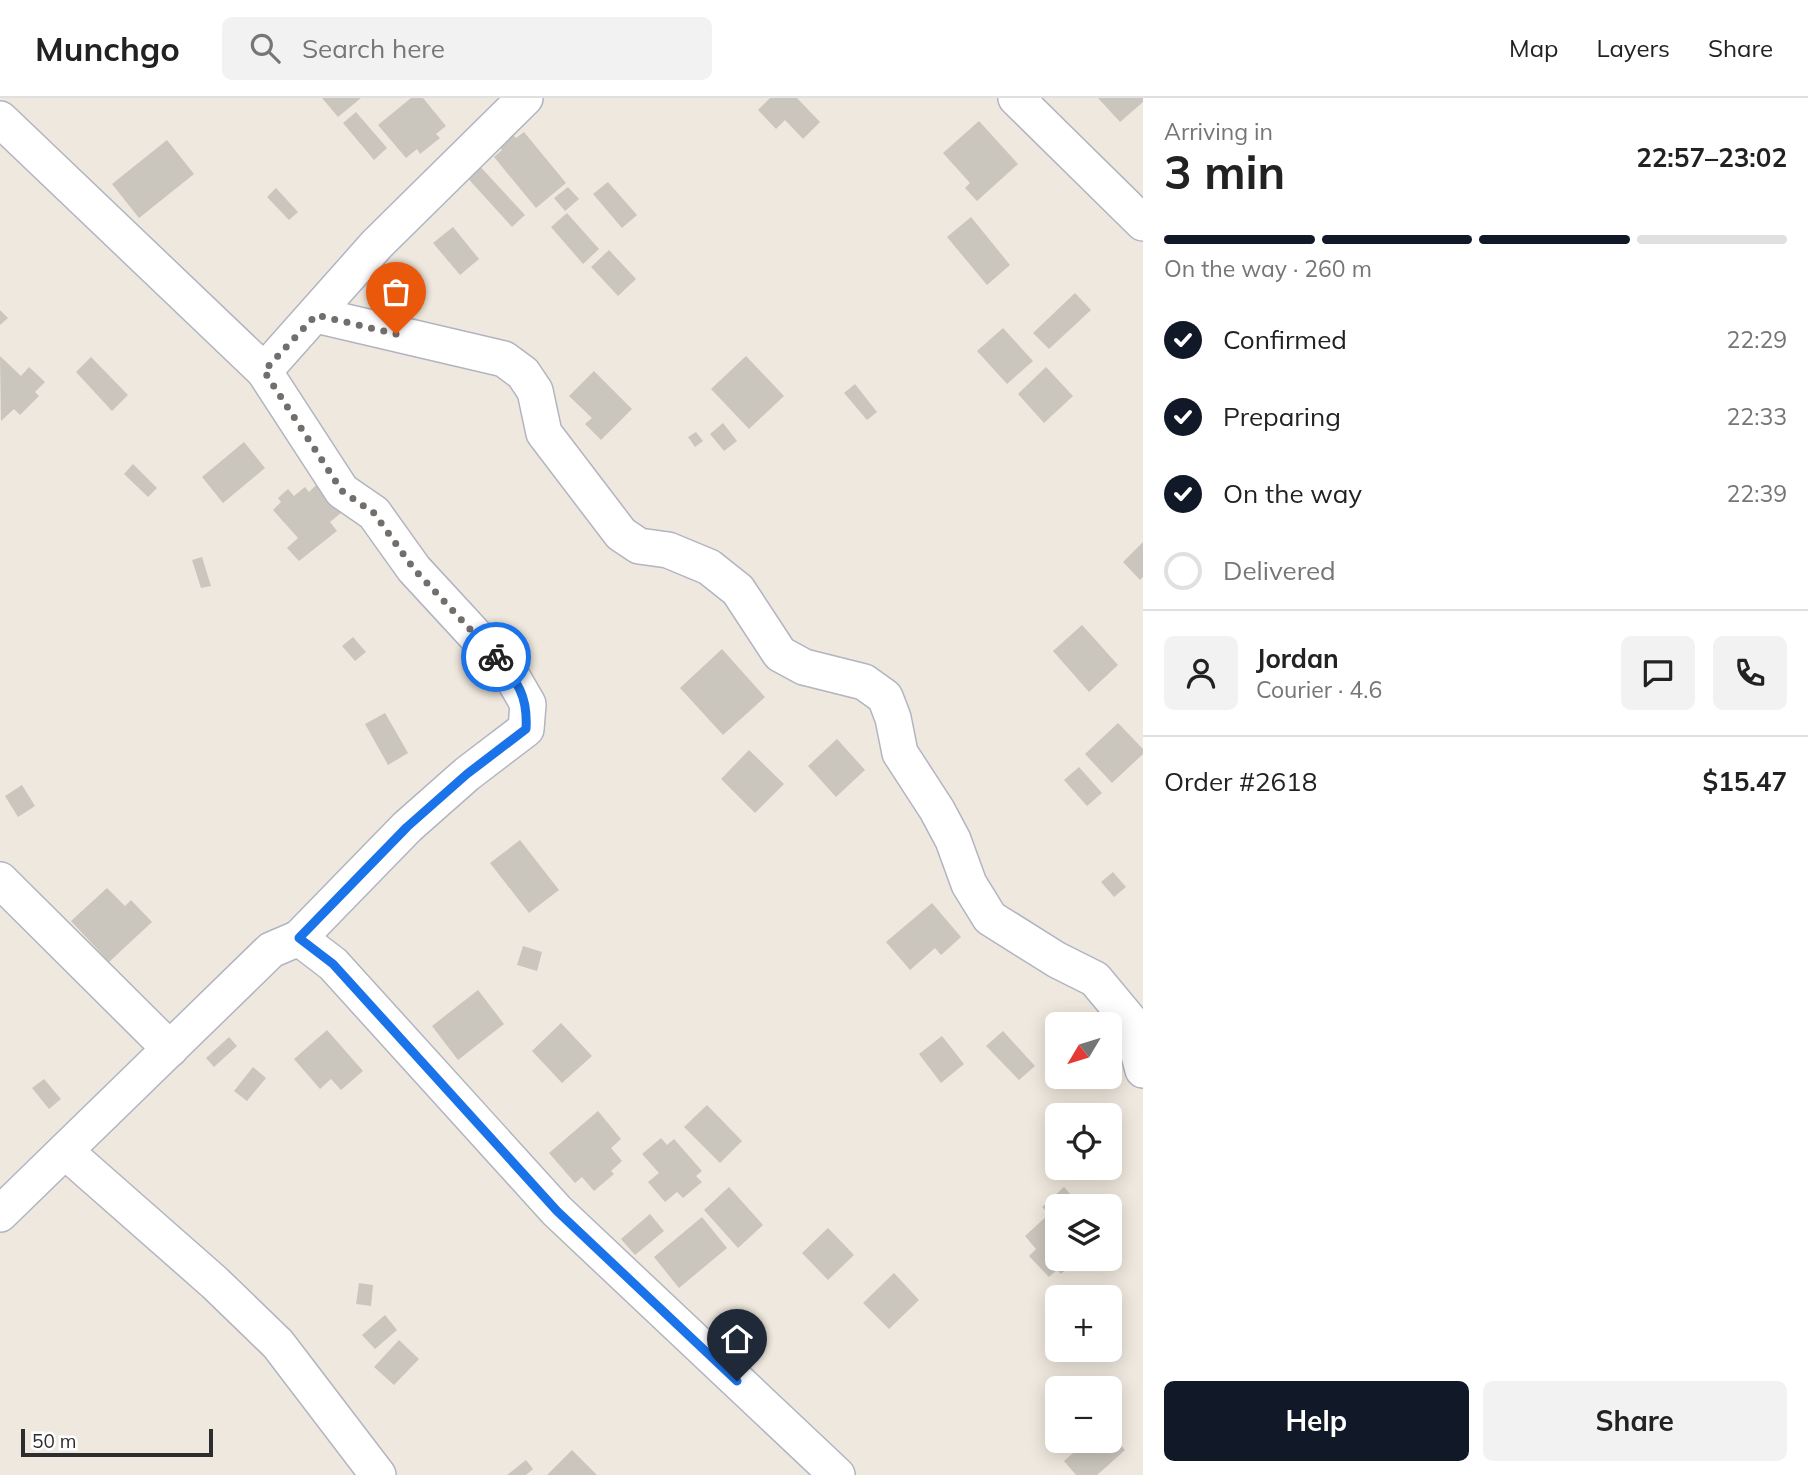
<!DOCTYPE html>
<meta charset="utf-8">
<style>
:root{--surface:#fff;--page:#f2f2f2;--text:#222;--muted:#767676;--line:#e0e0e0;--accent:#111827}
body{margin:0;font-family:Mulish,sans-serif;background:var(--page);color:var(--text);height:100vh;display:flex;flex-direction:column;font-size:26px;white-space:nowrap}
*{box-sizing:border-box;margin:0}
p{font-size:23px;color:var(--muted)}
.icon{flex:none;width:38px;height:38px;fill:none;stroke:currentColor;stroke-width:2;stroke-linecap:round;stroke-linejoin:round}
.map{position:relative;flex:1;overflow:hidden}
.panel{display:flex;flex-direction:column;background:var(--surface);width:665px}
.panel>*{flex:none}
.needle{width:46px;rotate:232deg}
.tools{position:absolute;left:1045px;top:914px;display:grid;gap:14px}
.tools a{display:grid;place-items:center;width:77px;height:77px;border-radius:10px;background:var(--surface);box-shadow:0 4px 18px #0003;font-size:35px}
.scale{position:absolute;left:21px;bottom:18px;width:192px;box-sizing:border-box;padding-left:7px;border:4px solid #2d2d2d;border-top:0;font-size:19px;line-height:24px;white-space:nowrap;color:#2d2d2d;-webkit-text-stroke:5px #fff;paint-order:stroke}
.pin{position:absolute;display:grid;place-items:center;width:60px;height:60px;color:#fff;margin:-72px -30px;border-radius:50% 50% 50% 0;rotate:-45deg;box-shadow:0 0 7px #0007}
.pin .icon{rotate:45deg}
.courier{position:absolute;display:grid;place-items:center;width:70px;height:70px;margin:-35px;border:5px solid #1a73e8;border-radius:50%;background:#fff;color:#222;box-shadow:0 2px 9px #0007}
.head em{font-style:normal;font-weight:700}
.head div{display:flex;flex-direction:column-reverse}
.head{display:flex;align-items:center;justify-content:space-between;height:119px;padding:0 21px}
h1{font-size:46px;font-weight:700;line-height:52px}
.bar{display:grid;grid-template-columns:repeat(4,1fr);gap:10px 7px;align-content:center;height:84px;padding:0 21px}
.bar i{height:9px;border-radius:5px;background:var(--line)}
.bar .active{background:var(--accent)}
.bar p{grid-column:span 4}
.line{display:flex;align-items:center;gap:18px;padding:0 21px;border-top:2px solid var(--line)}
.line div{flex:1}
.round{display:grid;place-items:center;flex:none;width:74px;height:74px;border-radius:10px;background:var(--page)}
ol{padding:0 21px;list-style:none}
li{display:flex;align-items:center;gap:21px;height:77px}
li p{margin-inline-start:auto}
li .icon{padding:7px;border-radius:50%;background:var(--accent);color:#fff;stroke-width:4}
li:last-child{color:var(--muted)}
li i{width:38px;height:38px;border:4px solid var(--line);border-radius:50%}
.primary-button{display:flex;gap:14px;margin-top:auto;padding:14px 21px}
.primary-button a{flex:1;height:80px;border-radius:10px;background:var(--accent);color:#fff;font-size:28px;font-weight:700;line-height:80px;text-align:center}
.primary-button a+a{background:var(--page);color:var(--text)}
header{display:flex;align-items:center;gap:42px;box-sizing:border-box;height:98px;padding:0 35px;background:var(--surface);border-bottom:2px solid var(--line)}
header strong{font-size:33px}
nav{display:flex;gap:38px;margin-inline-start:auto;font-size:24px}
.search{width:490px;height:63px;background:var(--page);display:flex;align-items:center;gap:18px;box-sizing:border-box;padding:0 24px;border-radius:10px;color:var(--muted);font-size:26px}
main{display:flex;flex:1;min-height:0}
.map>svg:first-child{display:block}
</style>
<header>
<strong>Munchgo</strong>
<div class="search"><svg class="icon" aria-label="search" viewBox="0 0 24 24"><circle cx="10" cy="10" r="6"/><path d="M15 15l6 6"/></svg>Search here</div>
<nav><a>Map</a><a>Layers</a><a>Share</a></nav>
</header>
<main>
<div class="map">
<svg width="1143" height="1377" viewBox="0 0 1143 1377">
<rect width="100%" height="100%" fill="#efe8de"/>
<!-- building -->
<g fill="#cbc6bd">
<polygon points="322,0 361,0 338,19"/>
<polygon points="411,0 423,0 446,28 436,36 440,40 420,56 417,51 406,60 378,27"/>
<polygon points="770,0 797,0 820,24 803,41 785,22 776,31 758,12"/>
<polygon points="1098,0 1143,0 1143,4 1120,24"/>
<polygon points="356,14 387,50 374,62 343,25"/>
<polygon points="979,23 1018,66 977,103 965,90 970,85 943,55"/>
<polygon points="524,34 566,85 536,110 494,59 502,52 498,47 512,36 516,40"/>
<polygon points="167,42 194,76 139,120 112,86"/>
<polygon points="475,63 525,117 512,129 463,75"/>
<polygon points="608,84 637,117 622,130 593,96"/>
<polygon points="568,89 579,101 565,113 554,100"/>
<polygon points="276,90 298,114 289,122 267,99"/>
<polygon points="567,115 599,151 583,166 551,129"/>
<polygon points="971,119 1010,167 987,187 947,139"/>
<polygon points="453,129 479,161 460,177 433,145"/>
<polygon points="609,152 636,181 618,198 591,169"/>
<polygon points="1075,195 1091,212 1049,251 1033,235"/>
<polygon points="0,212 8,220 0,227"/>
<polygon points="1003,230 1033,263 1007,286 977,253"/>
<polygon points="0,258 21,278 29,269 45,284 35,294 39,298 20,317 14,311 1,323"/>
<polygon points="746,258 784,298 749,331 711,291"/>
<polygon points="91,259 128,297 112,313 76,274"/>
<polygon points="1046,269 1073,298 1044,325 1018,296"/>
<polygon points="594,273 632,311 601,342 585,326 592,320 569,298"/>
<polygon points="855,286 877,314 867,322 844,295"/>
<polygon points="723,325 737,343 724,353 710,336"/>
<polygon points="696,334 703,343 695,349 688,339"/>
<polygon points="244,344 265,370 223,405 202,379"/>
<polygon points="133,366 157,390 148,399 124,376"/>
<polygon points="316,387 341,415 330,424 337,433 299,463 287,450 298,440 273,412 281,404 278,400 288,391 294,398 305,389 309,394"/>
<polygon points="1143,444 1143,479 1140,482 1123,464"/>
<polygon points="202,459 211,488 201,490 192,462"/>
<polygon points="1082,527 1118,567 1089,594 1053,553"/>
<polygon points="353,539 366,554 355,563 342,548"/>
<polygon points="722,551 765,599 723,637 680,590"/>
<polygon points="385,615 408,655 388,667 365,626"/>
<polygon points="1118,625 1143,651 1143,656 1112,685 1085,656"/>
<polygon points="837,641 865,672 836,699 808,668"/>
<polygon points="749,652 784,686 755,715 721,681"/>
<polygon points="1079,669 1102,695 1087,708 1064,682"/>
<polygon points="22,687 35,708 18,719 5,698"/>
<polygon points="520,742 559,792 529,815 490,765"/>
<polygon points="1113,774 1126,789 1114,799 1101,784"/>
<polygon points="107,790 125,808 131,802 152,824 109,864 71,823"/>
<polygon points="932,805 961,839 941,857 935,850 910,872 886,844"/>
<polygon points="523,848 542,854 537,873 517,867"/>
<polygon points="478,892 504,926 458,962 432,928"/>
<polygon points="561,925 592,958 562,985 532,953"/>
<polygon points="327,932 363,973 341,992 331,981 320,991 294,961"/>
<polygon points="1003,933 1035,968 1019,982 986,948"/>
<polygon points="942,938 964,966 941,985 919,956"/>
<polygon points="229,939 237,948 214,969 206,960"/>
<polygon points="253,969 266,980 247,1003 234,993"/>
<polygon points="44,981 61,1001 49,1011 32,990"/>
<polygon points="707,1007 742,1043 720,1065 684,1029"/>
<polygon points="598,1013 621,1041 611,1050 622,1063 611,1073 614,1076 594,1093 582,1079 575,1085 549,1055"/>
<polygon points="661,1040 667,1047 674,1041 702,1073 696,1078 702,1084 683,1100 677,1094 665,1104 648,1084 659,1075 642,1056"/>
<polygon points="729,1089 763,1127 738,1150 704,1112"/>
<polygon points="1064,1089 1081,1108 1057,1108 1057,1160 1078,1160 1061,1176 1057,1172 1049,1179 1029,1158 1036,1151 1025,1138 1049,1116 1042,1109"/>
<polygon points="650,1116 664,1133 635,1157 621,1141"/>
<polygon points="702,1119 727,1150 679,1190 654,1159"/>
<polygon points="828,1130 854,1157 828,1182 802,1155"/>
<polygon points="894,1175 919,1202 889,1231 863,1205"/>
<polygon points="359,1185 373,1187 371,1208 356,1206"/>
<polygon points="385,1217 397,1232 375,1251 362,1237"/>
<polygon points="399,1242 419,1261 394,1287 374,1269"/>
<polygon points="1110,1335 1125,1352 1097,1377 1076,1377 1064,1363 1088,1342 1110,1342"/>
<polygon points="572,1352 597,1377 547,1377"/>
<polygon points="526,1362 533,1371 526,1377 507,1377"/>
</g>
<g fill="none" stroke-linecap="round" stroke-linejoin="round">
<!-- minor casing -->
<g stroke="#b2b4c1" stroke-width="38">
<g id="minor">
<polyline points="1016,0 1143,125"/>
<polyline points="0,21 264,273 377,146 525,0"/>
<polyline points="316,217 504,261 523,275 535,293 544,335 621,436 639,448 668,452 709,469 738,492 780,556 804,569 864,584 885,599 893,620 900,655 937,712 953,742 969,786 990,820 1057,862 1095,881 1130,923 1143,972"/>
<polyline points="264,273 342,393 374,415 414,471 510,575 528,606 526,631 467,676 407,729 299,840"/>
<polyline points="0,782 170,951"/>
<polyline points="65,1053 215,1185 278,1246 378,1377"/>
<polyline points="0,1116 271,852 299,840 333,866 557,1113 837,1377"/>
</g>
</g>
<!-- minor -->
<use href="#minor" stroke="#fff" stroke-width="35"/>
</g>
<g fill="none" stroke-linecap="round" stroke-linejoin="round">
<!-- done -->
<polyline stroke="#716e6b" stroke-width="7" stroke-dasharray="0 12.6" points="396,236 316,217 264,273 342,393 374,415 414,471 496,559"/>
<!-- route -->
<path stroke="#1a73e8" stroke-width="9" d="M496,559c22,25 32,39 30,72l-59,45 -60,53 -108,111 34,26 224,247 180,170"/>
</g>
</svg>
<div class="tools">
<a><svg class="needle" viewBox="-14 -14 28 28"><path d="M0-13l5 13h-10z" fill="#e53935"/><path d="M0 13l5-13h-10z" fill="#767676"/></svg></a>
<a><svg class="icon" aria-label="locate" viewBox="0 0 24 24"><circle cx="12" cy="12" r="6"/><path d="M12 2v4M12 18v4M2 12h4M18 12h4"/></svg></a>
<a><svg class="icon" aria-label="layers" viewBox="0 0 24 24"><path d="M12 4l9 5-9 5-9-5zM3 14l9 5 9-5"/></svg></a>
<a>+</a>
<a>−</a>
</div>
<div class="scale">50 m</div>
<div class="pin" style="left:396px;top:236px;background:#ea580c"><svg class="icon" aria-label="bag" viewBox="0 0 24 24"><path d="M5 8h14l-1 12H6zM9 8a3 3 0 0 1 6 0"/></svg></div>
<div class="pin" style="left:737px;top:1283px;background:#1f2937"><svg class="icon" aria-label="home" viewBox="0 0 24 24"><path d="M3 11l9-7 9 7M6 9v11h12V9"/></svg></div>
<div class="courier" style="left:496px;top:559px"><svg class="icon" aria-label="bike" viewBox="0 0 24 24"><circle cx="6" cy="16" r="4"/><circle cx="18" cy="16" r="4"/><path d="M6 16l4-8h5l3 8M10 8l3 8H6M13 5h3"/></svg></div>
</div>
<section class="panel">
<div class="head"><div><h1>3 min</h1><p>Arriving in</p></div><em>22:57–23:02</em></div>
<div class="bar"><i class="active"></i><i class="active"></i><i class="active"></i><i></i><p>On the way · 260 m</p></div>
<ol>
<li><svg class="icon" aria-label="check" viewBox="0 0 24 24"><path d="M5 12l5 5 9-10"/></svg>Confirmed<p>22:29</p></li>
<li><svg class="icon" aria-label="check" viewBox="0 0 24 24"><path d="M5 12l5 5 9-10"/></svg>Preparing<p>22:33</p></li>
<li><svg class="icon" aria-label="check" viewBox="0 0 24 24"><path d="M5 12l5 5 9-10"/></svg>On the way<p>22:39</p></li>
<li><i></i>Delivered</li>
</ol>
<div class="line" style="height:126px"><a class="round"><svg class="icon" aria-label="person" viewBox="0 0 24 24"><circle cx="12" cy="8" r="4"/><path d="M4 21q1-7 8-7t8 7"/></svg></a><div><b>Jordan</b><p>Courier · 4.6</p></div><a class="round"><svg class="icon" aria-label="chat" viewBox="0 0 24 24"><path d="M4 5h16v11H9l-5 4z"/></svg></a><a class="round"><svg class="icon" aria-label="phone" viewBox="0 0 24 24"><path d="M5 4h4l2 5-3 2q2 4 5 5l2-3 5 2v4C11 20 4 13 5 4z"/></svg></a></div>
<div class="line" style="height:91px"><div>Order #2618</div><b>$15.47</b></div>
<div class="primary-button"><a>Help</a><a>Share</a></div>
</section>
</main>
